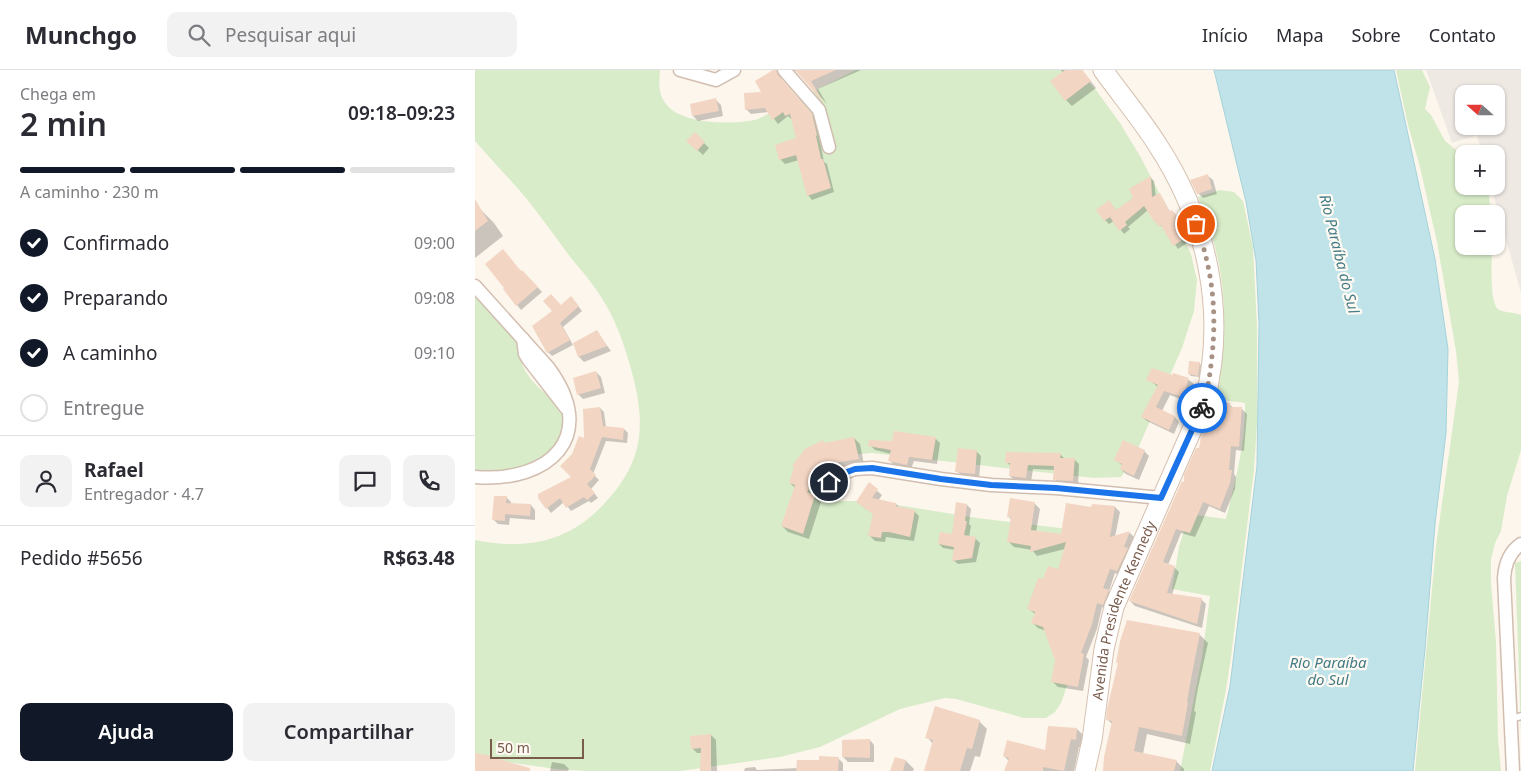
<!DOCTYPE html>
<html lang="pt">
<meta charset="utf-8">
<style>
:root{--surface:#fff;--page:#f2f2f3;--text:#2b2b33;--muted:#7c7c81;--line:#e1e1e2;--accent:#111827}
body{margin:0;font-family:"Noto Sans",sans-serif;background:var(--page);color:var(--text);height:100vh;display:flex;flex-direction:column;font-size:19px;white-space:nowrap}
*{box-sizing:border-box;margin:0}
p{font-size:16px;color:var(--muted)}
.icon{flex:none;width:28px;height:28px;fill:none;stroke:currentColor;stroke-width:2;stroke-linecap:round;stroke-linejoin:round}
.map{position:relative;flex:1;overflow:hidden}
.sheet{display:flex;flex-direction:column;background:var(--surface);width:475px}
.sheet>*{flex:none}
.needle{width:32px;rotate:291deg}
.controls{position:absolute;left:980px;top:15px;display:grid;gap:10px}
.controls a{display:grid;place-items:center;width:50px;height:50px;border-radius:10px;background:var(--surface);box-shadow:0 1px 4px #0004;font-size:25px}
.scale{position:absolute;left:15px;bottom:12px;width:94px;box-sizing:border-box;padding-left:5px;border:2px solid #7a5c4d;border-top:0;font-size:14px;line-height:18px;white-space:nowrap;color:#7a5c4d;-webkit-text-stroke:4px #fffaf3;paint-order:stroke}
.pin{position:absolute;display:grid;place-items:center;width:42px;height:42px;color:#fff;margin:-21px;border:2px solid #fff;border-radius:50%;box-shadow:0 1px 5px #0007}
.courier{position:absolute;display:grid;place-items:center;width:50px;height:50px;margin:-25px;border:4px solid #1a73e8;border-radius:50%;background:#fff;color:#222;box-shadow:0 1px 6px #0007}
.overview em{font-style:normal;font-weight:600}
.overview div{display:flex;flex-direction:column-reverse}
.overview{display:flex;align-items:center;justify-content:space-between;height:85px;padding:0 20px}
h1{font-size:32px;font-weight:600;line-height:38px}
.bar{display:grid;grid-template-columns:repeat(4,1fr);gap:8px 5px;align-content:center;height:60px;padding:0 20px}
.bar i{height:6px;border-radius:4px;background:var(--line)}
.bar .current{background:var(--accent)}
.bar p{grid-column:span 4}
.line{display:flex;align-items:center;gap:12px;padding:0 20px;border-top:1px solid var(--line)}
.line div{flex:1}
.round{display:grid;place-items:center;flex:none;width:52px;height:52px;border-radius:10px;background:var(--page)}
ol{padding:0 20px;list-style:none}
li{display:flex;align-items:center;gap:15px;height:55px}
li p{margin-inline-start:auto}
li .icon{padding:5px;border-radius:50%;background:var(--accent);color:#fff;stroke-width:4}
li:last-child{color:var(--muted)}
li i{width:28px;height:28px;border:2px solid var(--line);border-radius:50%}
.action{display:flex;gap:10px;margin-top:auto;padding:10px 20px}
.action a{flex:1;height:58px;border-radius:10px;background:var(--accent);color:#fff;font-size:20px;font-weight:600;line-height:58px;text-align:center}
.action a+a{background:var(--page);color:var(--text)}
header{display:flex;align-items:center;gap:30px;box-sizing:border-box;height:70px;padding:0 25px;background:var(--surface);border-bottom:1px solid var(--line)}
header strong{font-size:24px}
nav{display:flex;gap:28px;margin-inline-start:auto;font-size:18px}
.search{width:350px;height:45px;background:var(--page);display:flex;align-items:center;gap:12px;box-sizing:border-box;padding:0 18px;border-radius:10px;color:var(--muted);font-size:19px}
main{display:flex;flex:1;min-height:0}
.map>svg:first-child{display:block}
</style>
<header>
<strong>Munchgo</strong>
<div class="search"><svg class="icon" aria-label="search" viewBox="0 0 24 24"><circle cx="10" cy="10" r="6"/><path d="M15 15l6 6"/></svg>Pesquisar aqui</div>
<nav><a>Início</a><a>Mapa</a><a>Sobre</a><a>Contato</a></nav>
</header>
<main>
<section class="sheet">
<div class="overview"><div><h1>2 min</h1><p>Chega em</p></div><em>09:18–09:23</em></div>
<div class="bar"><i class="current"></i><i class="current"></i><i class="current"></i><i></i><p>A caminho · 230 m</p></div>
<ol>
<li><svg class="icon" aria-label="check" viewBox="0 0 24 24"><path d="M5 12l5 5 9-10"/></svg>Confirmado<p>09:00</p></li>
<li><svg class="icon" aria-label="check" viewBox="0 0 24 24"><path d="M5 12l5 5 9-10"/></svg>Preparando<p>09:08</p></li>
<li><svg class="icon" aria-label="check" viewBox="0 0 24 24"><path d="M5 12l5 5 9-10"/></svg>A caminho<p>09:10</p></li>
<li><i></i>Entregue</li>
</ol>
<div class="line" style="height:90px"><a class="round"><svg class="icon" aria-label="person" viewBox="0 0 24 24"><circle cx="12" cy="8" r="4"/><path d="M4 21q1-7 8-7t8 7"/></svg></a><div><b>Rafael</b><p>Entregador · 4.7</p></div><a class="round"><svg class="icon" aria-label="chat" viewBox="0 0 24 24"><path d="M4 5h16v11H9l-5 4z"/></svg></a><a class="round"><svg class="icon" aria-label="phone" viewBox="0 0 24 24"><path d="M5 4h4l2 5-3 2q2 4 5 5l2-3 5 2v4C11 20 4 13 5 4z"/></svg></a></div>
<div class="line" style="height:65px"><div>Pedido #5656</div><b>R$63.48</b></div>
<div class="action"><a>Ajuda</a><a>Compartilhar</a></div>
</section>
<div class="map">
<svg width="1046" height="701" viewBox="0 0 1046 701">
<rect width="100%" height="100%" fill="#fdf6ec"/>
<!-- industrial -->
<path fill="#efe9e4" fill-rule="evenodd" d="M951,0h95v223l-30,-107h5v-32h-14l-5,-19 -25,8zM989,24h32v32h-32z"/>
<!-- green -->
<g fill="#d8ecc9">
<path d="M0,0h185c-1,12 -2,24 6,34 15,21 70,21 92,15l98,-49h221l19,20 24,33 20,33 51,98 6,26 -3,31 -12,37 -50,114 -11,15 -28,1 -221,-25c-23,1 -56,10 -60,37l4,6 14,5h43l104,17 133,16 1,7 -39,130 -11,32 -6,9 -9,6h-22l-68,-19 -11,-1 -45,11 -80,38 -40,10 -100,14h-94l-30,-2 -71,-10 -10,-3v-216c50,10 92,3 128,-35 44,-46 43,-85 26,-143 -6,-21 -14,-43 -26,-62 -9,-15 -21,-29 -32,-42 -14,-19 -27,-37 -41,-55 -17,-21 -37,-41 -55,-62z"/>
<path d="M921,0h26l8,17 -5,22 6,6 14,26 19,15v30h24l3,28h-27v32h28c0,13 -3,55 6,63 5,4 16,3 23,6v135l-14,46 -6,35 -6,12 -4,16v24l5,59 2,97 3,32h-86l21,-225 23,-164 -3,-31 -19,-109 -17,-75 -12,-42z"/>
<path d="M745,120l14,2 9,9 10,46 4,79v98l-3,46 -23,187 -5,33 -16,81h-30l22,-114 8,-61 -38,-7 7,-42 10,-33 37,5c9,-38 20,-76 19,-116l-31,-4c17,-73 13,-133 -16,-202z"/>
<path d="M0,219c8,9 39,42 42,50 4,13 2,23 11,36 8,14 27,22 33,37 4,9 2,18 -2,26 -15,31 -54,35 -84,34z"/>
<polygon points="1046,491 1046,662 1040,493"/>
</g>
<!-- water -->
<polygon fill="#bfe3e8" stroke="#a5d3da" points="739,0 919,0 960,189 973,279 971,363 960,454 950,579 938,701 737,701 755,616 782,396 784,253 781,190 771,132"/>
<!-- shadow -->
<g fill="#0003">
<polygon points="298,0 306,1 305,6 307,11 341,50 349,92 352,94 359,122 337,130 333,125 324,90 310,94 306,90 301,75 322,69 317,49 316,49 313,46 303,54 294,42 276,44 271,39 288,23"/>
<polygon points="318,0 386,0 343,19 352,34 323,2"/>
<polygon points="586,0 607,0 621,18 597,36 591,30 588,3"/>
<polygon points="241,30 246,35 248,46 223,51 218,46"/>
<polygon points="220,64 234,78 228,85 213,71"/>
<polygon points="733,106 738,110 742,124 728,128 723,123"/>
<polygon points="675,107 679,111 681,127 684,125 688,129 695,142 697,141 701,145 715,171 703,179 690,159 681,152 673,140 653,157 655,159 649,164 639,151 634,154 630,150 634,131 642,141 660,129"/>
<polygon points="4,138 19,153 28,166 0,188 0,141"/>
<polygon points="46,203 52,206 67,222 46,240 42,235"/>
<polygon points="100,232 107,241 88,257 98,275 77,286 73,282 86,236"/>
<polygon points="122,262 136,281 109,292 104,287 100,274"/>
<polygon points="724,293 726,295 725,307 716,306 714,304"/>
<polygon points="121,302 126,307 130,323 108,329 103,324"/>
<polygon points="699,305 714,310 719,314 713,332 695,325 687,341 700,347 704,352 699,364 672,351 667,347 683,317 673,309 698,307"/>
<polygon points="754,334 758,338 767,339 772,344 769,381 761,380 759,404 761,407 760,419 750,443 734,436 720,467 706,463 693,495 699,497 704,502 697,525 726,529 731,534 727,558 660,536 655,531 725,379"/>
<polygon points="125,338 129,342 131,357 149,359 153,363 152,373 131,371 118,404 124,410 116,419 123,428 116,433 114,431 96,441 89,432 76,443 65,428 98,407 110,370"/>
<polygon points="379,368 385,374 389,394 358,400 339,426 346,432 334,469 313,462 307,456 320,418 315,413 350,374"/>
<polygon points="460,368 465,373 462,394 439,391 436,399 420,396 415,391 416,384 400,380 395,375"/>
<polygon points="501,381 506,386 504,409 487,406 482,401"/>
<polygon points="669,381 674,386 664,410 651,404 646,399 648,396 641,390"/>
<polygon points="585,384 590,389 599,389 604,394 603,416 584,414 579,409 580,400 558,399 556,412 540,411 535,406 536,397 532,392"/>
<polygon points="394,414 407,425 403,431 421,434 425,438 439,441 444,446 439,471 411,467 410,472 400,471 395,466 400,445 387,436"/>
<polygon points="31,427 36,432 36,434 56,435 60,440 60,450 35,448 34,455 23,454 18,449"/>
<polygon points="536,430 560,434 565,439 561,462 588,465 618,438 640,437 645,442 640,467 655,463 659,467 647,506 640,503 634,521 638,526 633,539 627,537 622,559 611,587 614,590 608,621 583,617 578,612 581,590 571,561 563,558 558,553 560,544 553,538 569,511 584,500 590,479 562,486 557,480 539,477 534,472 537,450 533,446"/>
<polygon points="492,435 496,439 494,454 496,456 494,467 500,468 505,473 501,492 483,494 478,490 480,480 468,478 464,474 478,465"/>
<polygon points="725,565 733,573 723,618 719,641 721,642 715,674 672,664 668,684 701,691 709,699 709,701 629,701 637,654 632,649 644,594 642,592"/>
<polygon points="504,651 512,659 505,687 500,686 495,701 450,701 458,674 452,667"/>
<polygon points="602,659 610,667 609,677 604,677 599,701 530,701 534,691 529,686 571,681"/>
<polygon points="236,665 241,670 242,701 227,701 227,683 222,683 217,678"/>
<polygon points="395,670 399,675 399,692 373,692 368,687"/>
<polygon points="363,688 368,693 368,701 269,701 270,698 280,697 282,700 323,698"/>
<polygon points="421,688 431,691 439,699 438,701 417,701"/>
<polygon points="77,692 89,694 94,699 93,701 75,701"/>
</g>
<!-- building -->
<g fill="#f3d5c3">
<polygon points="298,0 301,0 303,5 337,44 342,65 341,66 346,89 348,89 356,118 332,126 321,85 304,90 300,75 321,68 315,44 310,46 308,42 297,50 290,38 270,40 269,23 286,22 280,11"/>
<polygon points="320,0 361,0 336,11 349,33"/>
<polygon points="590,0 607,0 616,11 590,31 575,11"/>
<polygon points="241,28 244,41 217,46 215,34"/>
<polygon points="220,62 230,72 222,81 211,71"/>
<polygon points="733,104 737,119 722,124 715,110"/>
<polygon points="676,106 677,127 685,123 694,141 697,140 703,148 712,167 698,176 686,155 683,156 679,149 680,153 669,136 650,152 652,155 644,161 635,147 629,151 621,140 634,130 641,140 658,128 654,119"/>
<polygon points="0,129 13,151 0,161"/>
<polygon points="28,179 46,201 47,200 63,217 41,236 28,219 29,218 10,194"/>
<polygon points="76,224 86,235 96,226 104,236 85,253 95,270 72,283 57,256 77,241 68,231"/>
<polygon points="122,260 132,276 103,287 98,273"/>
<polygon points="714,291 725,292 723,306 713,304"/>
<polygon points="677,298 697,305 698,303 714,308 708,327 689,321 681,337 700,346 694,360 666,347 683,315 671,310"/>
<polygon points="121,301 126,318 102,325 98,308"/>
<polygon points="741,332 755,333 755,337 767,337 764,377 756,376 754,400 757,400 755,413 745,439 728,432 715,463 701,459 688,492 700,496 692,523 727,528 722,554 654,531 707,411 709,412 709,405 721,378 724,378 726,367"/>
<polygon points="125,337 128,356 149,358 148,370 127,367 115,399 121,405 112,414 120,423 112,430 109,427 91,438 85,428 71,439 63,428 63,424 96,407 85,396 97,384 104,366 109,368 108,339"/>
<polygon points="419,361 461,367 457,390 434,387 432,395 413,391 416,380 393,376 394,370 417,371"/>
<polygon points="379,367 384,389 352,394 332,422 340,425 328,464 306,456 320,415 314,413 319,397 317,396 330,379 348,370 349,373"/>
<polygon points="648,370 670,380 659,406 645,399 647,394 639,390"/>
<polygon points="483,378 502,380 500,404 480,402"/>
<polygon points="531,382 586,383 585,388 600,388 598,411 578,410 579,396 553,395 551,408 534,406 535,393 530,393"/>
<polygon points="394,412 403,419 397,428 421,433 421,436 440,440 435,467 414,462 407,462 406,468 393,466 398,444 381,432"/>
<polygon points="19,426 32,426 31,433 56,434 55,446 30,444 30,451 17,450"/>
<polygon points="535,428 560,432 556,460 586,464 591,433 616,437 617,434 640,436 635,467 655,461 649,477 653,478 642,501 635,499 628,518 634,520 628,535 622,533 617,554 606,583 609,584 603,617 576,612 580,590 568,557 556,553 560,542 552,539 563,508 568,509 573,496 583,499 591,472 555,482 556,476 532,472 536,447 532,447"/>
<polygon points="481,432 492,434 490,451 492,451 489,465 501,467 497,488 477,491 479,477 463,474 465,462 477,464"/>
<polygon points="652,550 725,563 716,609 712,632 713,633 707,666 664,657 659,681 702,690 699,701 628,701 629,687 637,651 631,650 632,639 643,593 641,593 645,571"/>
<polygon points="460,636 505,650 497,679 492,678 485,701 449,701 458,670 450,668"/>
<polygon points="573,656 602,658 601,670 596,669 589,701 568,697 568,701 529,701 534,688 528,686 532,670 570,680"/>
<polygon points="236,664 236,701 225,701 226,678 216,679 215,666"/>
<polygon points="395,669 395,688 367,687 367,670"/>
<polygon points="0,683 17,686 16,687 55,698 55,701 0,701"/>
<polygon points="344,686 364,687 363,701 321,701 322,690 344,690"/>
<polygon points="420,687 431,690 428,701 415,701"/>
</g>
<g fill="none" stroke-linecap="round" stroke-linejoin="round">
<!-- lane casing -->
<g stroke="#d1beb0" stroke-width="9">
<polyline id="lane" points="1036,649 1046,646"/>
</g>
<!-- street casing -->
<g stroke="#d1beb0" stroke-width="15">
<g id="street">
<polyline points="205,0 241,10 259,0"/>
<polyline points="309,0 344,40 354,77"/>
<path d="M0,216l73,81c52,69 2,116 -73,110"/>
<polyline points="48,269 50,284 53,289 91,338"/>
<polyline points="354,412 372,402 380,399 397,398 466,409 516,415 581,418 686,428"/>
<path d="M1038,701l-9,-193c1,-14 5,-26 17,-34"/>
</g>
</g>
<!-- secondary casing -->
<g stroke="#d6c0b0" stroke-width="21">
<g id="secondary">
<path id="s1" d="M610,701l7,-31 12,-91 10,-42 91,-207c22,-89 2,-180 -48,-256 -16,-25 -36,-49 -54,-74"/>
</g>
</g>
<!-- lane -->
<use href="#lane" stroke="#fff" stroke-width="6"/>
<!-- street -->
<use href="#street" stroke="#fff" stroke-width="12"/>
<!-- secondary -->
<use href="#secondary" stroke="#fff" stroke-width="19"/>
</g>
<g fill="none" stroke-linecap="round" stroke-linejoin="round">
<!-- done -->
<path stroke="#a89285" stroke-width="5" stroke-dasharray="0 9" d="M721,154c16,45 21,85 16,132 -2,18 -4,35 -10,52"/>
<!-- route -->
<polyline stroke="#1a73e8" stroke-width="6" points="354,412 372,402 380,399 397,398 466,409 516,415 581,418 686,428 727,338"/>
</g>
<g text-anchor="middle" stroke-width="4.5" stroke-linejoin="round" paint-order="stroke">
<!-- street labels -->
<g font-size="14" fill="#7a5c4d" stroke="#fffaf3">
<text dy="5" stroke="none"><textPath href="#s1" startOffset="166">Avenida Presidente Kennedy</textPath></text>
</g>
<!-- water labels -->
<g font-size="15" font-style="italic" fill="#437c86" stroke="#fffaf3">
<text transform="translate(864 184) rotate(76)" y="5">Rio Paraíba do Sul</text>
<text x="853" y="598">Rio Paraíba<tspan x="853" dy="17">do Sul</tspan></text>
</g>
</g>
</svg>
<div class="controls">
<a><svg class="needle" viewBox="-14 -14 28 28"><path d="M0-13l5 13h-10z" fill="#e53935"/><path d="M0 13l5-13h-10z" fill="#7c7c81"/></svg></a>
<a>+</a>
<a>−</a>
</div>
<div class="scale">50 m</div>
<div class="pin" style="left:721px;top:154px;background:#ea580c"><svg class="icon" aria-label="bag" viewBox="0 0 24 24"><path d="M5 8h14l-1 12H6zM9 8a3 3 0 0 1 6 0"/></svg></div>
<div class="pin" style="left:354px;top:412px;background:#1f2937"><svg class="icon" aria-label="home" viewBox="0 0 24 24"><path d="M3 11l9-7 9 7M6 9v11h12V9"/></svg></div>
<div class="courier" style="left:727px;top:338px"><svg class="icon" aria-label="bike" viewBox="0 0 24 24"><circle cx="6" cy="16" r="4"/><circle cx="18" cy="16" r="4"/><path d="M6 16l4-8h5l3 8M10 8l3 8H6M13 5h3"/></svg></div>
</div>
</main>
